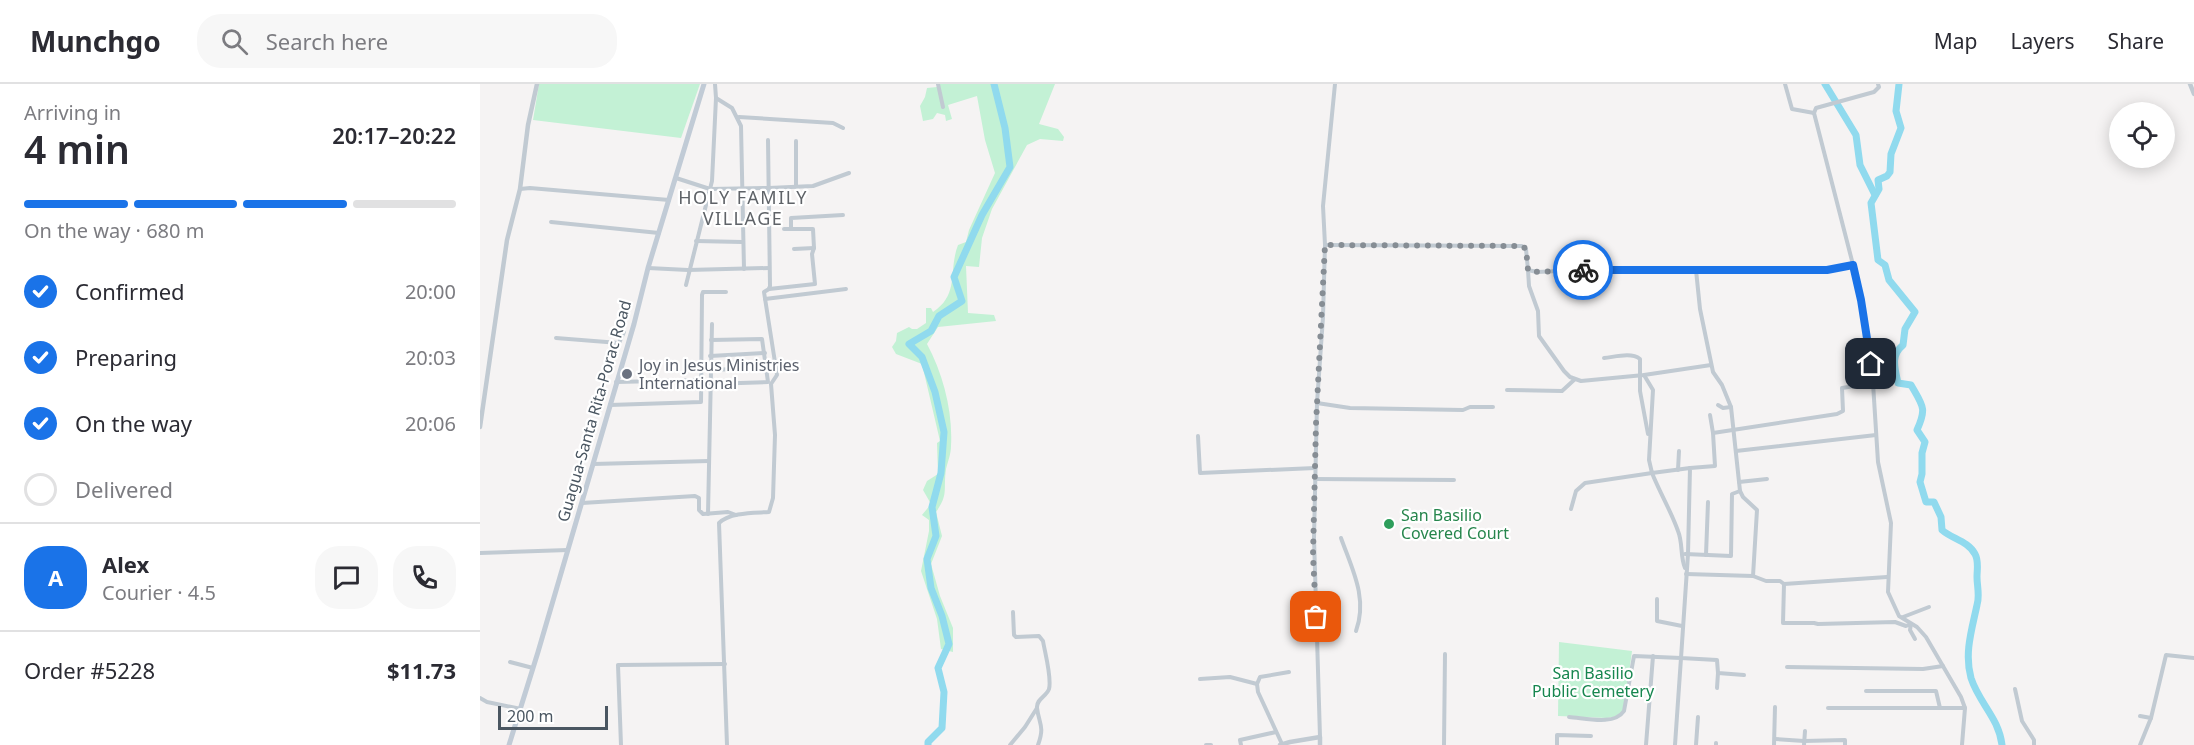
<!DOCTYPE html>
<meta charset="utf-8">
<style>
:root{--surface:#fff;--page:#f7f7f7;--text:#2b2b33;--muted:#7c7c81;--line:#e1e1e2;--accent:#1a73e8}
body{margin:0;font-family:"Noto Sans",sans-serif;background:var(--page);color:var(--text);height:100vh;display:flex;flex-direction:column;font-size:22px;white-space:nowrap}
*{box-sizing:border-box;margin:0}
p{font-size:20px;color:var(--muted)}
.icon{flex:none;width:33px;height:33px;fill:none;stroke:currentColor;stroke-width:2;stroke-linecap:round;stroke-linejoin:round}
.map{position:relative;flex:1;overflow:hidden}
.sheet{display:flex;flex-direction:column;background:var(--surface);width:480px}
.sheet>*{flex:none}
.controls{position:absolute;left:1629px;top:18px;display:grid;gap:12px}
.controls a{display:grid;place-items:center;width:66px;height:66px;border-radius:50%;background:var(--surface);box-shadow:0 3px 15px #0003;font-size:30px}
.scale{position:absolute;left:18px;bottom:15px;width:110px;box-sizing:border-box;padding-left:6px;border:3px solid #4a5661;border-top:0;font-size:16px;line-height:21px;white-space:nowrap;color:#4a5661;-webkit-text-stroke:4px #fff;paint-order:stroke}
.pin{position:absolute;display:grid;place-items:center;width:51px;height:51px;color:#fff;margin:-26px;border-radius:12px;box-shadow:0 3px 9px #0006}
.courier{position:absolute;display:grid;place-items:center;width:60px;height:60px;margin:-30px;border:4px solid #1a73e8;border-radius:50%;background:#fff;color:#222;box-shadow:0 2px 8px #0007}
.summary em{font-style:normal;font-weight:600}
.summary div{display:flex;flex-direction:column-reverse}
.summary{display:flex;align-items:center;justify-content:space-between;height:102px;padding:0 24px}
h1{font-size:39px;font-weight:600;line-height:45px}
.bar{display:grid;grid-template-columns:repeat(4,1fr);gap:9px 6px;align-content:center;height:72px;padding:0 24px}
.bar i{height:8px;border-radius:4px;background:var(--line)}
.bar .active{background:var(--accent)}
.bar p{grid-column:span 4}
.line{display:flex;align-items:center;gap:15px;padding:0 24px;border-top:2px solid var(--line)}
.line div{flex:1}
.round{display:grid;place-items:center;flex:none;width:63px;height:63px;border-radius:24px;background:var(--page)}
ol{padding:0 24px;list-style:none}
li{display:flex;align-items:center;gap:18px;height:66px}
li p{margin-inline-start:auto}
li .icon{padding:6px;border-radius:50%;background:var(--accent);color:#fff;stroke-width:4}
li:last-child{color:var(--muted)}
li i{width:33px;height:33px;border:3px solid var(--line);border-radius:50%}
header{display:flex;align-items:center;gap:36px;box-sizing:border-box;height:84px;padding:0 30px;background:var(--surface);border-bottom:2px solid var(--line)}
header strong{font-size:28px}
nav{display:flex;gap:33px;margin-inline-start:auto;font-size:21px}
.search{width:420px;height:54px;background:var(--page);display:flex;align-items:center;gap:15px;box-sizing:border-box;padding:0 21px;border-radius:24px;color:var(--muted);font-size:22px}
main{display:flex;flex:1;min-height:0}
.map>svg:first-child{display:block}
</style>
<header>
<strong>Munchgo</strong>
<div class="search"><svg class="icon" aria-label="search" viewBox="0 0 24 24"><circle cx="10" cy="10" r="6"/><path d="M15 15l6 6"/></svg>Search here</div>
<nav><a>Map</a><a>Layers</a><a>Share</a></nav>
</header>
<main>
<section class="sheet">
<div class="summary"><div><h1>4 min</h1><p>Arriving in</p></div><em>20:17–20:22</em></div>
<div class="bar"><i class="active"></i><i class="active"></i><i class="active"></i><i></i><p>On the way · 680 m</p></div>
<ol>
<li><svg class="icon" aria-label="check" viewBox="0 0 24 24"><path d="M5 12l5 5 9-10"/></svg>Confirmed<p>20:00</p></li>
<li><svg class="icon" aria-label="check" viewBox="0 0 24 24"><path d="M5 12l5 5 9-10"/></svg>Preparing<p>20:03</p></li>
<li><svg class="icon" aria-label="check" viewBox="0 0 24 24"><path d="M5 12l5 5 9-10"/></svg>On the way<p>20:06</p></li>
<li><i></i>Delivered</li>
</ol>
<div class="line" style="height:108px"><b class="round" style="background:var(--accent);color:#fff">A</b><div><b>Alex</b><p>Courier · 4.5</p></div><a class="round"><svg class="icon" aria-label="chat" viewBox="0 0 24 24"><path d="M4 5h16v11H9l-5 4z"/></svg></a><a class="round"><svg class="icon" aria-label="phone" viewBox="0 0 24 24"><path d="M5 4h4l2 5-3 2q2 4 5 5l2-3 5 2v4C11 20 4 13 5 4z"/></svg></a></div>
<div class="line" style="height:78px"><div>Order #5228</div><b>$11.73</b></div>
</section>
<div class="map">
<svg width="1714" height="661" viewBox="0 0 1714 661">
<rect width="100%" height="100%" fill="#f5f3f3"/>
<!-- green -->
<g fill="#c3f1d5">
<polygon points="59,0 220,0 201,54 53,36"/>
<path d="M457,0h118l-16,40 19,5 6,8 -1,4 -23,-2 -13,6 -35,64 -10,29 -3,29 -13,-1 2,47 26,2 2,6 -58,6 -11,17c16,30 26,67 24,102 0,8 -3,15 -5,23 -3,20 3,25 -10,43l6,24 -11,28 9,32 13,32v24l-12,-3 -4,-30 -16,-48 8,-40v-11l-7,-5 9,-11 -8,-14 4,-9 11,-7 -1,-31 3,-2 -18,-77 -26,-10 -4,-7 4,-6 1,-8 12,-6 3,2h5l9,-6v-15h5l2,4c27,-18 15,-41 25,-67l8,-3 3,-12 26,-57 -10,-33 -8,-44 -29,9 4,14 -6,2 -1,-6 -8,-2 -4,6 -10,2 -3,-15 5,-9 2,-9 10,-1z"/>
<polygon points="1079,558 1152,567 1144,627 1139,632 1127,634 1078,632"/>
</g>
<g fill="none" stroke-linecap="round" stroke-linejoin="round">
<!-- river -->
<g stroke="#90daee" stroke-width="7">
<polyline points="1345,0 1376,51 1380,81 1395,111"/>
<path d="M1419,0l-3,27 5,17 -10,26 -1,18 -3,4 -9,4 1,9 -8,14 7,57 7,5 4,15 26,32 -10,17 -2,16c-13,11 -8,23 -5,38l13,2c12,21 16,23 6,45l8,12 -3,11v21l-2,8 6,20h8l7,15 1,13c10,9 26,11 33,24 4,7 2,15 2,23 0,9 3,19 0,28 -5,24 -13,48 -6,73 8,25 28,40 31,67"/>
<polyline points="448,661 448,658 462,644 464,608 458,584 469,560 462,532 451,504 447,475 456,452 452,423 461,389 464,348 455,308 442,273 429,260 451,247 459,232 482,217 474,193 502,131 530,83 525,44 514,0"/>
</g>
<!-- minor -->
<g stroke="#c1cad2" stroke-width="4">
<polyline points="458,0 463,23"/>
<polyline points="1305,0 1312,25 1334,29"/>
<polyline points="236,14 252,24 261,42 264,185"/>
<polyline points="1334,29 1380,208 1386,244 1393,299 1398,378 1411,439 1408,508 1419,532 1437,543 1446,553 1481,613 1485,624 1482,661"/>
<polyline points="1334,29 1336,24 1394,8 1399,3 1398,0"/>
<polyline points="259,33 353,39 363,44"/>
<polyline points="316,57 316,103"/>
<polyline points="196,94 230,105 289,104 333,102 369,89"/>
<polyline points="40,105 50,104 189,116"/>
<polyline points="71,138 179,149"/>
<polyline points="311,145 311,134 363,131"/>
<polyline points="216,157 262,158"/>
<polyline points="845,161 1042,162 1046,165 1048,186 1057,188 1125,185 1347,186 1373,181"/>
<polyline points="314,165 334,164"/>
<polyline points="168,184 208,186 289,184"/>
<polyline points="1048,186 1049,202 1058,227 1059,252 1084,287 1090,293 1101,297 1164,291 1231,281"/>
<polyline points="1216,186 1220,225 1233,288 1242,301 1251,323 1260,407 1263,413 1277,426 1273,492"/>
<polyline points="206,201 232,97 236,14 235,0"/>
<polyline points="289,205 335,200 332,170 334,164 333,145 304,145"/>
<polyline points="285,215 366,205"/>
<polyline points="76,254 139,259 144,248"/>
<polyline points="230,272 285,269"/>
<path d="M1124,274c11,-1 27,-6 36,1v32l8,43"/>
<polyline points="229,286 286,284"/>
<polyline points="1164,291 1173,306 1169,376 1172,389 1210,384"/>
<polyline points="136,298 221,296"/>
<polyline points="229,300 288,298 282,255 231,256"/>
<polyline points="1027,306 1082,307 1094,296"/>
<polyline points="837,319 870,324 983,326 990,323 1013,323"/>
<polyline points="130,321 221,318 222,211 223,208 246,208"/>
<polyline points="1238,321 1243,324 1251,323"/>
<polyline points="1230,331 1233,349"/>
<polyline points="718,352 720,389 835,384"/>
<polyline points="1256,367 1396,351"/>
<polyline points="113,380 229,377"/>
<polyline points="1198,386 1199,367"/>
<polyline points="835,395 974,396"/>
<polyline points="1259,398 1287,395"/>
<polyline points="102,419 215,412 219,414 219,426 223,430 248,428 256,431"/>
<path d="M1091,425l5,-18 9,-8 67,-10c8,20 19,38 26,58 5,12 2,25 7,37"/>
<polyline points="228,430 232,240"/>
<path d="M861,454c11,31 27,60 15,93"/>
<polyline points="0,469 88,466"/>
<polyline points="1205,470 1251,472 1252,410 1260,407"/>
<polyline points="1226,471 1228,418"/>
<polyline points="1206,490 1273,492 1286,497 1300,497 1304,500 1407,493"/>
<polyline points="1304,500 1303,539 1334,539 1338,540 1415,538 1426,542 1431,540 1430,546 1435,555"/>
<polyline points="1177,515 1177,537 1202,542"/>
<path d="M533,528l1,23 2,2 23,-1 4,5c2,12 9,37 6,48 -2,7 -13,10 -12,19 2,16 8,18 1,37"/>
<polyline points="1423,533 1449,523"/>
<polyline points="30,578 53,584"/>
<polyline points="1307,583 1443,585 1463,582"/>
<polyline points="1264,591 1238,589 1237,576 1201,574 1208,470 1210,384 1235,382 1233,349 1357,330 1363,327 1362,304 1393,299"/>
<polyline points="720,595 750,593 777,600 778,608 802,660"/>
<polyline points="777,600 780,593 809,588"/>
<polyline points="1237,604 1238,589"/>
<polyline points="1535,605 1542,637 1554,656 1554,661"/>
<polyline points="1386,607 1456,607 1460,624"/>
<polyline points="0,614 7,618 41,625"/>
<polyline points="1348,624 1485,624"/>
<polyline points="1660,632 1671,634 1660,661"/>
<path d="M1089,633c16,1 45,9 55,-6l10,-55 47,2 -6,87"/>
<polyline points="1671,634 1686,571 1714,574"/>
<polyline points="840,653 834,454 837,319 843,233 845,161 843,122 855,0"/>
<polyline points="1295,655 1324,657 1365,656 1365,661"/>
<polyline points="141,661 138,581 245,580"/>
<path d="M247,661l-8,-222c11,-11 35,-10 50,-11l4,-14 1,-32 1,-31 -4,-51 6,-9 -13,-83 5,-3 1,-3 -2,-146"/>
<polyline points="530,661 545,643 557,624"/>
<polyline points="726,661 731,661"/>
<polyline points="761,661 760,656 796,648"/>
<polyline points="964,661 965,570"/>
<polyline points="1077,661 1077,651 1111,652"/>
<polyline points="1166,661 1173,572"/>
<polyline points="1216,661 1218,633"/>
<polyline points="1236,661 1236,659"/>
<polyline points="1294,661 1295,623"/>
<polyline points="1324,661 1325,647"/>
</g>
<!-- tertiary -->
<g stroke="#c1cad2" stroke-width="4.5">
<polyline points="1710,0 1714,10"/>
<polyline points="0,343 27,156 40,105 48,41 57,0"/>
<polyline points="800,661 810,658 840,653 840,661"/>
</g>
<!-- secondary -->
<polyline stroke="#c1cbd6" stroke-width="5" points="29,661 58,568 154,240 168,184 224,0"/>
</g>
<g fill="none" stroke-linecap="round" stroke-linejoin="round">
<!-- done -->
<polyline stroke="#868d94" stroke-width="6" stroke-dasharray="0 10.8" points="836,533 833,471 836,340 845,161 1042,162 1046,165 1048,186 1052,188 1103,186"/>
<!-- route -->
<polyline stroke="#1a73e8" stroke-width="8" points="1103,186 1347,186 1373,181 1381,216 1391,280"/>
</g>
<!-- markers -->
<circle fill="#6b7280" stroke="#fff" stroke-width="2" cx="147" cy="290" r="6"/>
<circle fill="#2e9e5b" stroke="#fff" stroke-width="2" cx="909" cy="440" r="6"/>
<g text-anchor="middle" stroke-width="4.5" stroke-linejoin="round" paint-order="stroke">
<!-- worship labels -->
<g font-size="16" fill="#5b616d" stroke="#fff" text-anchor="start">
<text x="159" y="287">Joy in Jesus Ministries<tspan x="159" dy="18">International</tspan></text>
</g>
<!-- street labels -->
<g font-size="16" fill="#4a5661" stroke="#fff">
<text transform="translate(114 327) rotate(-74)" y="6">Guagua-Santa Rita-Porac Road</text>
</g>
<!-- leisure labels -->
<g font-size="16" fill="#27864d" stroke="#fff" text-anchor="start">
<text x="921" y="437">San Basilio<tspan x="921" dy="18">Covered Court</tspan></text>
</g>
<!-- park labels -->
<g font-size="16" fill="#17864f" stroke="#fff">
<text x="1113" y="595">San Basilio<tspan x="1113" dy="18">Public Cemetery</tspan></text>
</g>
<!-- neighbourhood labels -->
<g font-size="18" letter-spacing="1.5" fill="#5f6368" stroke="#fff">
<text x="263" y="120">HOLY FAMILY<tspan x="263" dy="21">VILLAGE</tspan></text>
</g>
</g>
</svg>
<div class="controls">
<a><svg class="icon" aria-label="locate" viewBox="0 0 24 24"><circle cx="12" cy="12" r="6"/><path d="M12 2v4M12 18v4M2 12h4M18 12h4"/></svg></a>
</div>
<div class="scale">200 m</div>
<div class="pin" style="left:836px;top:533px;background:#ea580c"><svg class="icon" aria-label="bag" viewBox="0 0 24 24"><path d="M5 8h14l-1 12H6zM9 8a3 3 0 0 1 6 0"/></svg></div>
<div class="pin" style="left:1391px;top:280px;background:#1f2937"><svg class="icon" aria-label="home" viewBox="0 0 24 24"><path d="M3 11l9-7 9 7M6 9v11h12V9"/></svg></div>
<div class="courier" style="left:1103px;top:186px"><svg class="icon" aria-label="bike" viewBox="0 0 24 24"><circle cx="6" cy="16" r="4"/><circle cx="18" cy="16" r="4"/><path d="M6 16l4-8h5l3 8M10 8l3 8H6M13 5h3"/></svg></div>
</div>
</main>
